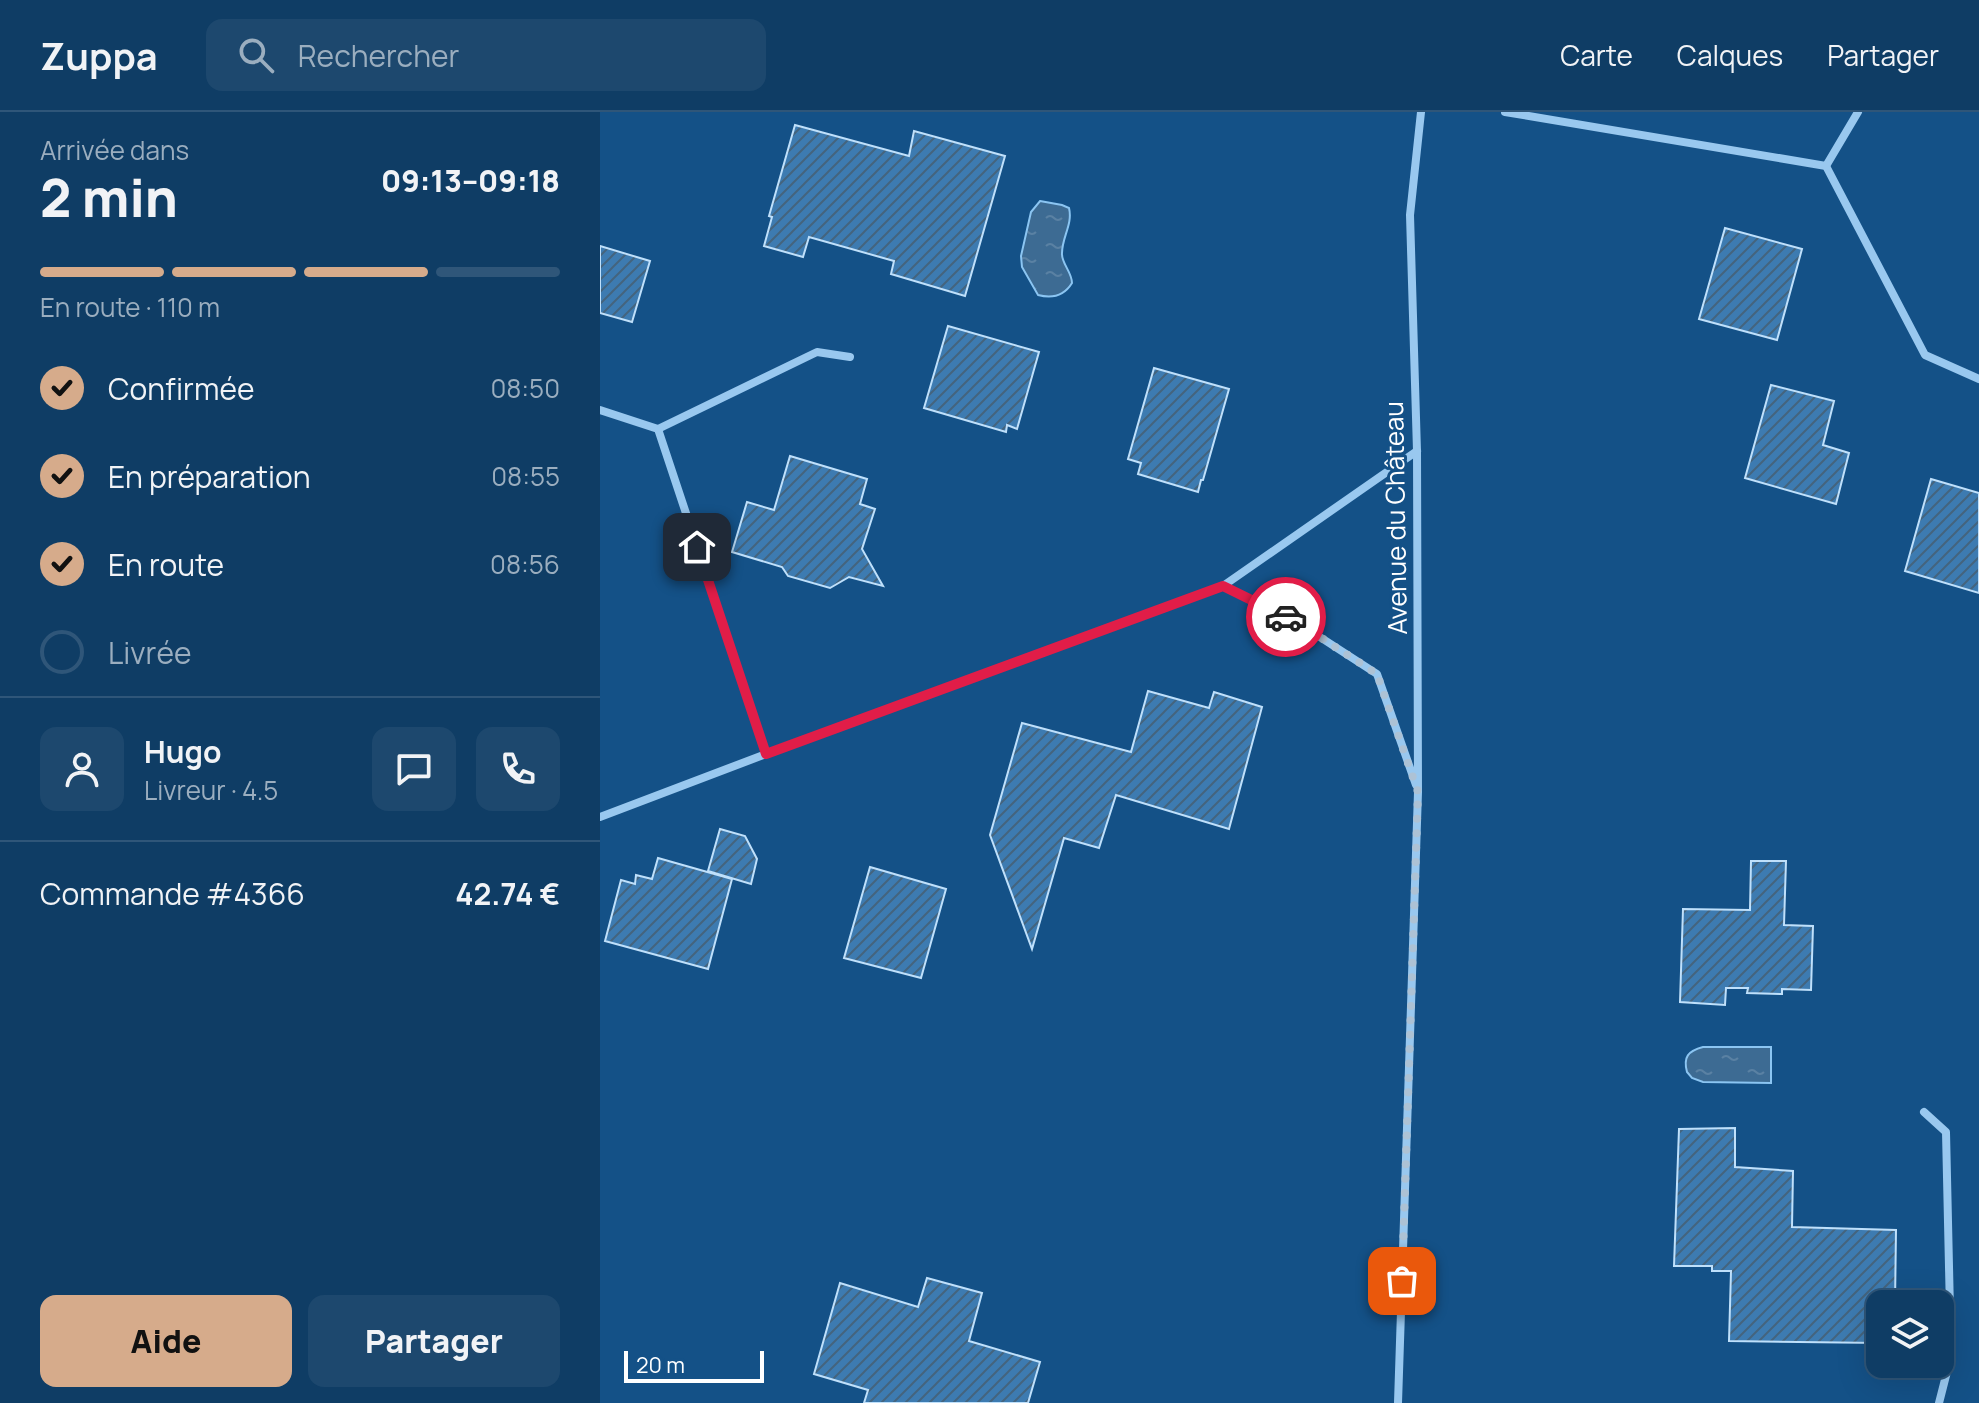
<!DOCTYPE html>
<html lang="fr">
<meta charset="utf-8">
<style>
:root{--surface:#0f3d65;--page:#1d486e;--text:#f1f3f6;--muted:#9baebf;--line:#2f5679;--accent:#d6ab8b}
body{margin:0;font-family:Manrope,sans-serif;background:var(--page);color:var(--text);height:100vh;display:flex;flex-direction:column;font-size:30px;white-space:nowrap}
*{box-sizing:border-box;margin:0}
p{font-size:26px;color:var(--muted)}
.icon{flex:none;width:44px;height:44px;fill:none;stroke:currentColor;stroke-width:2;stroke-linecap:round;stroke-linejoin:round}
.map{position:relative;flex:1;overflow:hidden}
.sheet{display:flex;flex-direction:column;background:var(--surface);width:600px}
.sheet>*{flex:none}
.buttons{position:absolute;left:1266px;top:1178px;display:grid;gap:16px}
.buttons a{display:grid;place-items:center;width:88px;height:88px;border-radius:16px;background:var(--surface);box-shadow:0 8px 32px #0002,0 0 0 2px var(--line);font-size:40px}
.scale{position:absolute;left:24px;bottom:20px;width:140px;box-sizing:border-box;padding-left:8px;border:4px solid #fff;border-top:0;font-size:22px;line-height:28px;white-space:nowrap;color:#fff;-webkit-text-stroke:6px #145187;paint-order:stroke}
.pin{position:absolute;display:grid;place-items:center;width:68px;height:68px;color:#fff;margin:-34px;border-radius:16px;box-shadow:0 4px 12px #0006}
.courier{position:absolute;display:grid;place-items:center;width:80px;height:80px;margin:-40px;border:6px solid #e11d48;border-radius:50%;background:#fff;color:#222;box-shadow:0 2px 10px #0007}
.summary em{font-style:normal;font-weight:800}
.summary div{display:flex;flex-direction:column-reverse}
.summary{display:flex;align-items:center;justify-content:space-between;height:136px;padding:0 40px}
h1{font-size:52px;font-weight:800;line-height:60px}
.bar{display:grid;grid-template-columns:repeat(4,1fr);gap:12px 8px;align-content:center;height:96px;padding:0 40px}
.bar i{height:10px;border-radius:6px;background:var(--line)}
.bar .current{background:var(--accent)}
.bar p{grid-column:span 4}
.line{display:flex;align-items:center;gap:20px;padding:0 40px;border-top:2px solid var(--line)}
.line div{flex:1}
.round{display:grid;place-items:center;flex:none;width:84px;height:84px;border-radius:16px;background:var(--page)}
ol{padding:0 40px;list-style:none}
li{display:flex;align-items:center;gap:24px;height:88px}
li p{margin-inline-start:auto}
li .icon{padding:8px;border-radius:50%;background:var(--accent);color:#111;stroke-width:4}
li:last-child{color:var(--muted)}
li i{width:44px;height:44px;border:4px solid var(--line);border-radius:50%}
.primary-button{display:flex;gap:16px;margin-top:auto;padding:16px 40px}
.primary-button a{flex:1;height:92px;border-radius:16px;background:var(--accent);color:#111;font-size:32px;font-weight:800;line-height:92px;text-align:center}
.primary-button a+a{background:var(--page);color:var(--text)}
header{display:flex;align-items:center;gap:48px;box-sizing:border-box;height:112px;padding:0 40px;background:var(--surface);border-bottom:2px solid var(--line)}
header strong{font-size:38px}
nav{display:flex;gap:44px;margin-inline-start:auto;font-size:28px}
.search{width:560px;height:72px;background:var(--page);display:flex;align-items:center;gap:20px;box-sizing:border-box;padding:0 28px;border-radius:16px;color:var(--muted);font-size:30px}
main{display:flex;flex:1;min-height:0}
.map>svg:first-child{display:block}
</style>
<header>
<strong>Zuppa</strong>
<div class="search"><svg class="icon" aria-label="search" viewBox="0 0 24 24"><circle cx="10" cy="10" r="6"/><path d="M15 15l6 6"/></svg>Rechercher</div>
<nav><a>Carte</a><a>Calques</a><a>Partager</a></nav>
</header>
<main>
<section class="sheet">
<div class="summary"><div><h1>2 min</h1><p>Arrivée dans</p></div><em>09:13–09:18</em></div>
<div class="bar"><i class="current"></i><i class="current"></i><i class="current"></i><i></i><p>En route · 110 m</p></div>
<ol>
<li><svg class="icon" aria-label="check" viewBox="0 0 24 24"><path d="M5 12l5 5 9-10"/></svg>Confirmée<p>08:50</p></li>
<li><svg class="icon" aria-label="check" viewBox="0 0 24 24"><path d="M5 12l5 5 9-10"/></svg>En préparation<p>08:55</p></li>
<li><svg class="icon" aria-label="check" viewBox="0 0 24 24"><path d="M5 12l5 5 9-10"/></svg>En route<p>08:56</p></li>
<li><i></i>Livrée</li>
</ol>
<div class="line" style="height:144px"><a class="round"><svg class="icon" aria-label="person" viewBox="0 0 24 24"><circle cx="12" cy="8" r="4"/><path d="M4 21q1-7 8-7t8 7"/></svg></a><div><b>Hugo</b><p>Livreur · 4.5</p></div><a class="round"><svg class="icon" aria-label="chat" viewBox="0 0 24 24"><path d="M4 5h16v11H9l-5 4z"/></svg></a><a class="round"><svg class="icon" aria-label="phone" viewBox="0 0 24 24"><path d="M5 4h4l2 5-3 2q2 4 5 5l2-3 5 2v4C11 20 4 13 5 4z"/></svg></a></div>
<div class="line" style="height:104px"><div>Commande #4366</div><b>42.74 €</b></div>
<div class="primary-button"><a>Aide</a><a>Partager</a></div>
</section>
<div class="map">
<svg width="1379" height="1291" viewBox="0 0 1379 1291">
<defs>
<pattern id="water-ripples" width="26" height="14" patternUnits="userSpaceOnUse" patternTransform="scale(2)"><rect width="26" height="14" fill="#3d6b93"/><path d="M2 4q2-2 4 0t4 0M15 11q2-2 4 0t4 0" fill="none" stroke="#5a81a3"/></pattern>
<pattern id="building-hatch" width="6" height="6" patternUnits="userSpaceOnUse" patternTransform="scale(2)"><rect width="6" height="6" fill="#3d7bb1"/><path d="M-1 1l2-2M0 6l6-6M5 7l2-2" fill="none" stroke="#44647e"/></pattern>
</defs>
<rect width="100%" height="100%" fill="#145187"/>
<!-- water -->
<g fill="url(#water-ripples)" stroke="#8bc5f2" stroke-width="2">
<path d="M440,89l22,4 7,3c4,16 -7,29 -7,45 -1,10 10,19 10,30 -8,13 -19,16 -34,12l-16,-28 -1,-11 10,-44z"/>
<path d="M1103,935h68v36l-68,-1 -11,-4 -5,-6c-4,-15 1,-21 16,-25z"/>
</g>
<!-- building -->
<g fill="url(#building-hatch)" stroke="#bfe0fb" stroke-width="2">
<polygon points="195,13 309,44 314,19 405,44 365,184 291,162 294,149 209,125 203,145 164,134 172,105 169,104"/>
<polygon points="1125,116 1202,137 1177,228 1099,207"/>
<polygon points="0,134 50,149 32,210 0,201"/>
<polygon points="348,214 439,240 417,317 407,313 406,320 324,296"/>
<polygon points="554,256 629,277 603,368 601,368 598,380 538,362 541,351 528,347"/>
<polygon points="1171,273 1234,289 1223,333 1249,341 1236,392 1145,366"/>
<polygon points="190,344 267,367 260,392 275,397 262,437 283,474 249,465 230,476 188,464 182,455 132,440 147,390 174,398"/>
<polygon points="1331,367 1379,381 1379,481 1305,459"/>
<polygon points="548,579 609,596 614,580 662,595 629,717 516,683 499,736 464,726 432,837 390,723 422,611 531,640"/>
<polygon points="120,717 145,724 157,747 151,772 108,759"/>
<polygon points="58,746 132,767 108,857 5,829 21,768 35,772 36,763 52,767"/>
<polygon points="1151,749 1186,749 1184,813 1213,814 1211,878 1182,877 1182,882 1147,881 1148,876 1126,876 1125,893 1080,890 1083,797 1150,798"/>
<polygon points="270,755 346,777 321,866 244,846"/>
<polygon points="1135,1016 1135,1055 1193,1059 1192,1115 1296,1118 1295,1192 1280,1192 1280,1231 1129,1229 1131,1159 1112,1159 1112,1154 1074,1154 1079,1017"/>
<polygon points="327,1166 382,1181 369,1229 440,1250 428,1291 264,1291 268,1278 214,1262 240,1171 318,1195"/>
</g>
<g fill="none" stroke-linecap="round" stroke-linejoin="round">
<!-- minor -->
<g stroke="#99c8ef" stroke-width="8">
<polyline points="905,0 1226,54 1325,243 1379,267"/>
<polyline points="1226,54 1258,0"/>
<polyline points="0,298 58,317 166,642"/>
<polyline points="58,317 217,240 250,245"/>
<polyline points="623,474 706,516 777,562 816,673"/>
<polyline points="0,705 166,642 623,474 817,339"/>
<polyline points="1324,1000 1346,1020 1351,1244 1339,1291"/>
<polyline points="798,1291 818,680 817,339 810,103 821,0"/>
</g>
</g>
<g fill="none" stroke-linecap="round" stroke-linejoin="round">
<!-- done -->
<polyline stroke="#adc2d5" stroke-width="8" stroke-dasharray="0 14.4" points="686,505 706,516 777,562 818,680 802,1169"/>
<!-- route -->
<polyline stroke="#e11d48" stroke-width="10" points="97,435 166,642 623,474 686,505"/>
</g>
<g text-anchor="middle" stroke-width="6" stroke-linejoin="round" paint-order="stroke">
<!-- street labels -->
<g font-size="26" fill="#fff" stroke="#145187">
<text transform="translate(796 406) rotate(-91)" y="9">Avenue du Château</text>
</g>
</g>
</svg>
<div class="buttons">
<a><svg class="icon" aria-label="layers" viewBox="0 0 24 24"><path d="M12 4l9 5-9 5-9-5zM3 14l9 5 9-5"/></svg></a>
</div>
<div class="scale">20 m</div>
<div class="pin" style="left:802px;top:1169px;background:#ea580c"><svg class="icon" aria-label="bag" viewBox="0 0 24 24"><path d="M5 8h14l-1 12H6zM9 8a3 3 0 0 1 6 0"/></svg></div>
<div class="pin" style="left:97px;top:435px;background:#1f2937"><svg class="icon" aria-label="home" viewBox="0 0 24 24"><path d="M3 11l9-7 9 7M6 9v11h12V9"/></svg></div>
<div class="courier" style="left:686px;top:505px"><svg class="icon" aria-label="car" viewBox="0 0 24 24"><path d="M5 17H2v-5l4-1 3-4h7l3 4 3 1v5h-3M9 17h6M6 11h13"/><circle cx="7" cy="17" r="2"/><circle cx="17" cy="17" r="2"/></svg></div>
</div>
</main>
